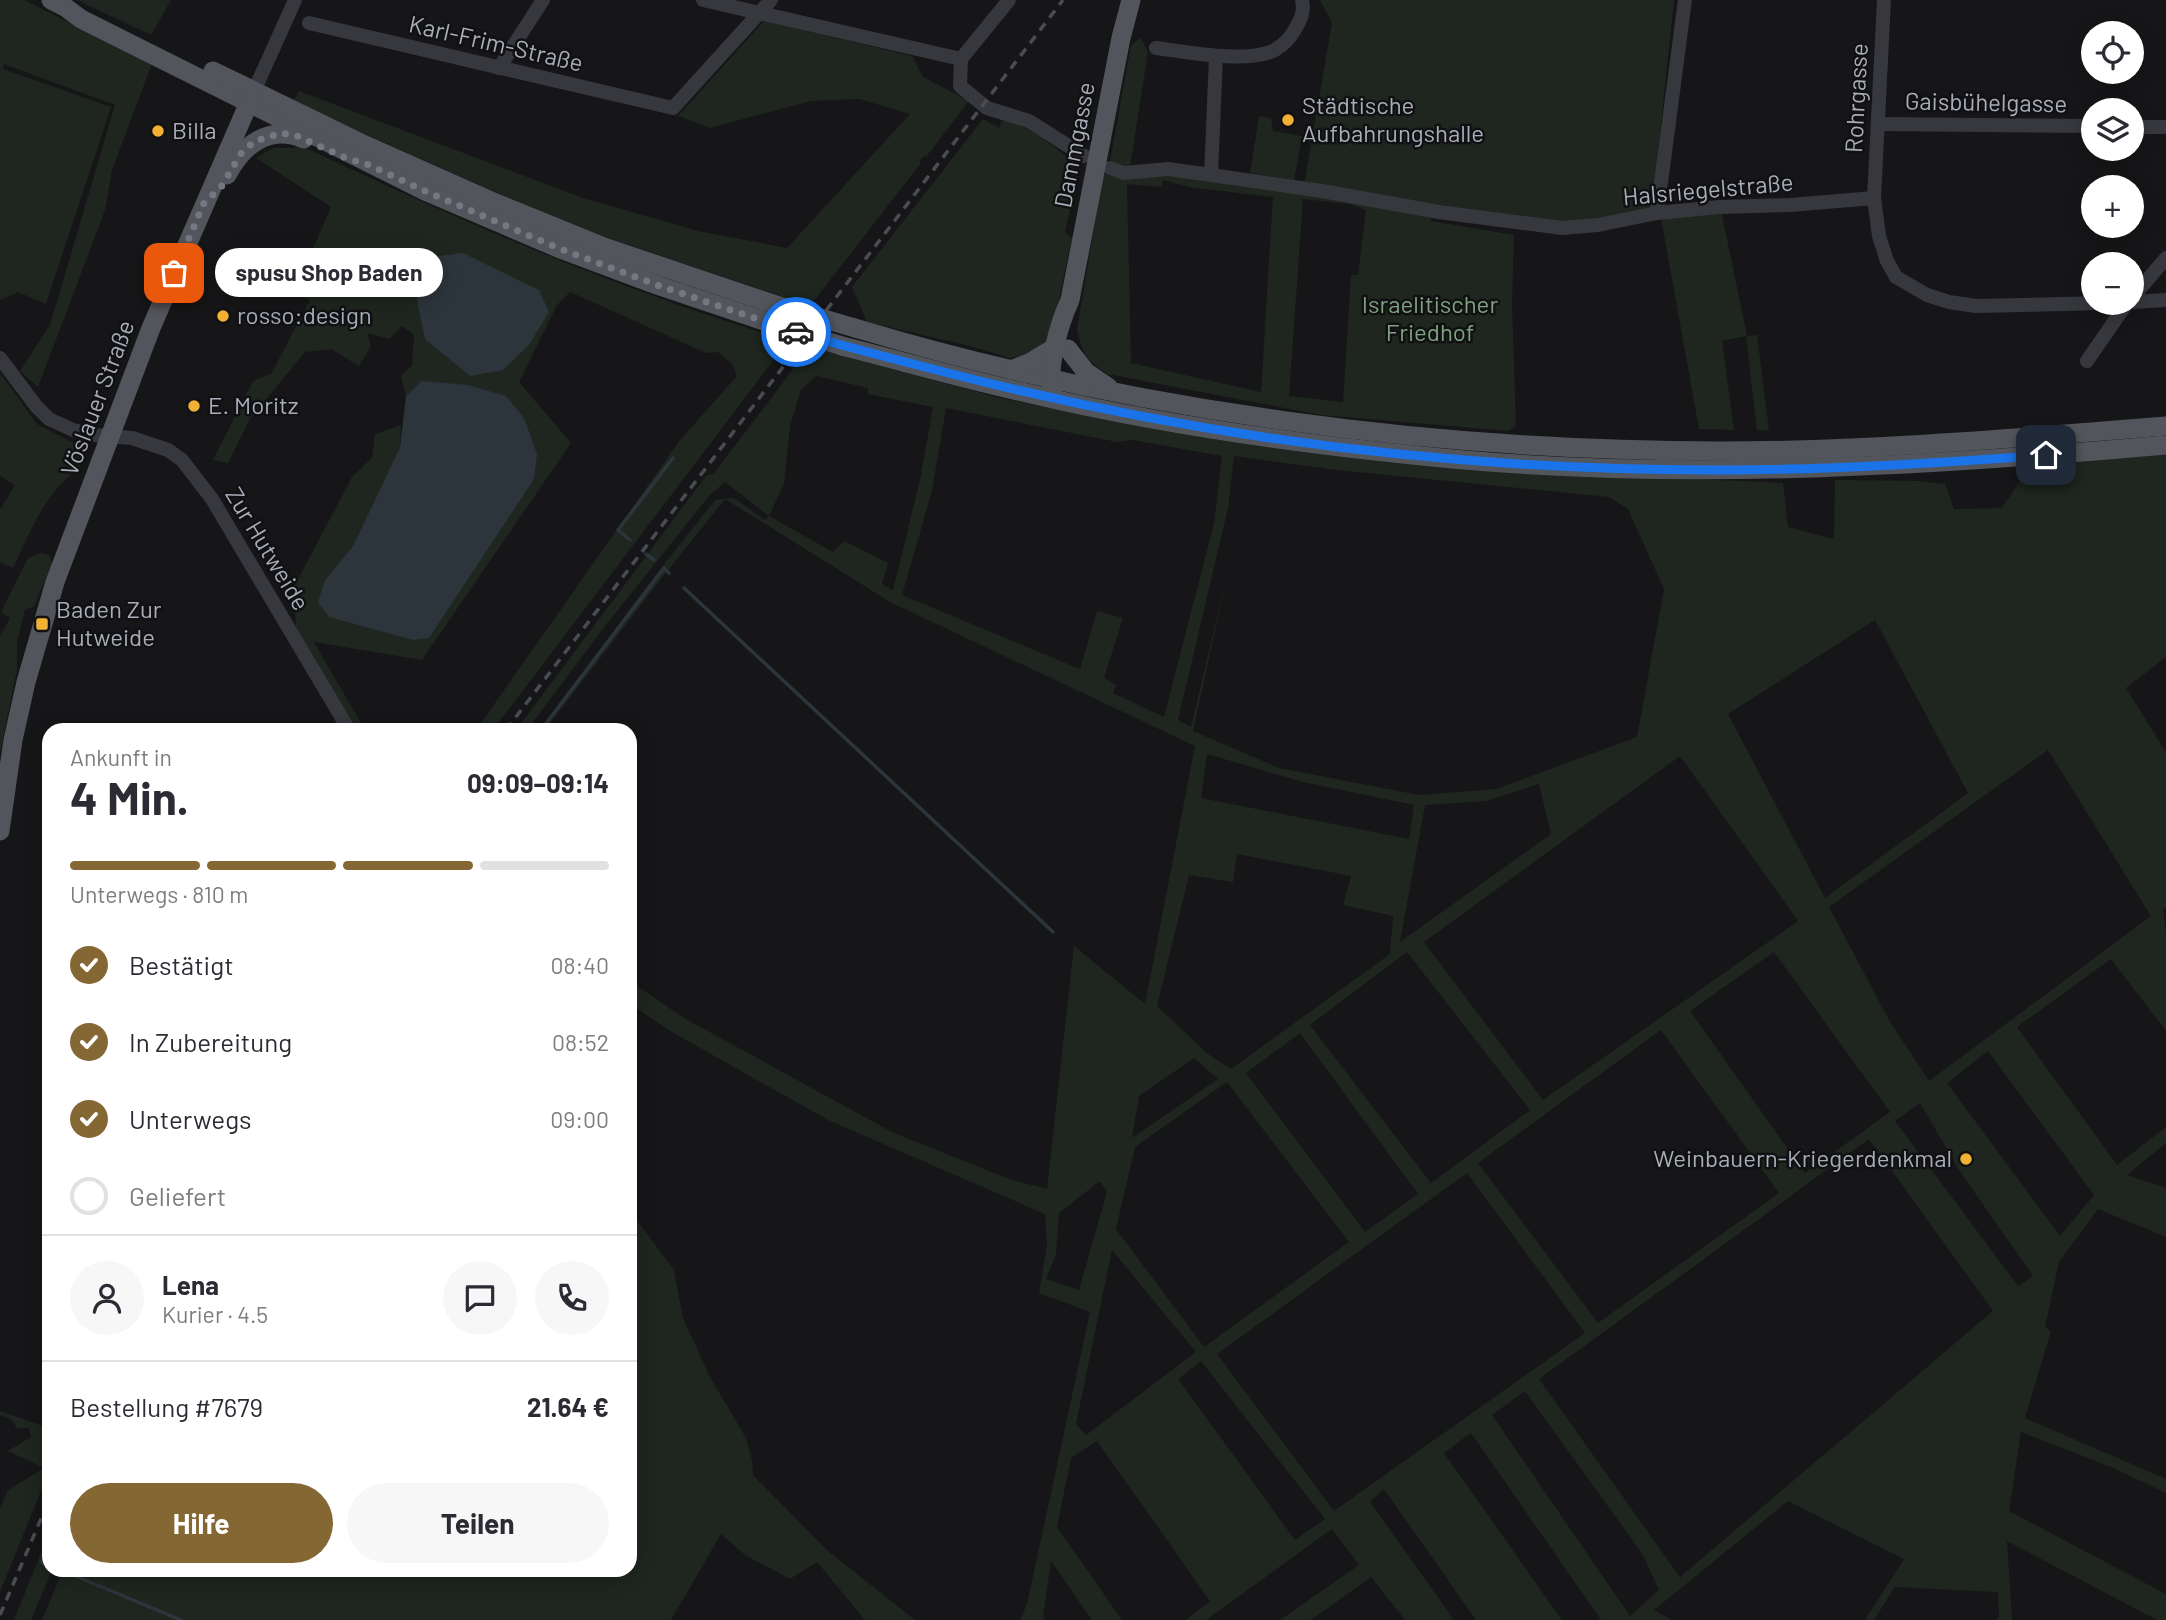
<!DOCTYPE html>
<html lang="de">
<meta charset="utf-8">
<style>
:root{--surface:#fff;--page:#f7f7f7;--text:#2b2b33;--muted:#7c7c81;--line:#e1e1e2;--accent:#856733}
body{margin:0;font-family:Barlow,sans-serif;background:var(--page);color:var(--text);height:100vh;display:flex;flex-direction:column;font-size:26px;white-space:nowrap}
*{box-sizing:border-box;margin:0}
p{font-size:23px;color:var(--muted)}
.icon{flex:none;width:38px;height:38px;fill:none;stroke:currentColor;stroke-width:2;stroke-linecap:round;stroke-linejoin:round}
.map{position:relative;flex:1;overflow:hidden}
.drawer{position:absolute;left:42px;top:723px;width:595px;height:854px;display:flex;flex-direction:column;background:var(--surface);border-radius:21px;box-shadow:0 4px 18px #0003}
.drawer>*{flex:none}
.tools{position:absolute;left:2081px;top:21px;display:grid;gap:14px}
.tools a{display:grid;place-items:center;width:63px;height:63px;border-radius:50%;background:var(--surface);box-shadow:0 4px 18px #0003;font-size:35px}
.pin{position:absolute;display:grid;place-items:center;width:60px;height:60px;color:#fff;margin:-30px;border-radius:14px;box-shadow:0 4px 10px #0006}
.courier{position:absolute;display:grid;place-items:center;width:70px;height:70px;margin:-35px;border:5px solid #1a73e8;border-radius:50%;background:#fff;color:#222;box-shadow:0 2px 9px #0007}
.bubble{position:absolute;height:49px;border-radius:24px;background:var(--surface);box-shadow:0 4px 18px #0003;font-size:23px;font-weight:700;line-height:49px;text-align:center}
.overview em{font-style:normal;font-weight:700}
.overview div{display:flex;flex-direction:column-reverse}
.overview{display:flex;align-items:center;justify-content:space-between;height:119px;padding:0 28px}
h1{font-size:46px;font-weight:700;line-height:52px}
.bar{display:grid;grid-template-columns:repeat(4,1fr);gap:10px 7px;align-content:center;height:84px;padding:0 28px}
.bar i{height:9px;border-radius:5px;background:var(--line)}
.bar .active{background:var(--accent)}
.bar p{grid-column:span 4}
.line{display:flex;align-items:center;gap:18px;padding:0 28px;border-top:2px solid var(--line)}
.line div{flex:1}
.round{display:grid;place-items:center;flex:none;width:74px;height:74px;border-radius:37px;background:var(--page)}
ol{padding:0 28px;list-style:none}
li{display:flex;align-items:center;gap:21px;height:77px}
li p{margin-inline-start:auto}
li .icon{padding:7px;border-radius:50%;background:var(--accent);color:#fff;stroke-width:4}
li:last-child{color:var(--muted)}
li i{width:38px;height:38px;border:4px solid var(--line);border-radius:50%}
.action{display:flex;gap:14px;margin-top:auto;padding:14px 28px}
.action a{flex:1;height:80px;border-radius:42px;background:var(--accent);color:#fff;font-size:28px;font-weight:700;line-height:80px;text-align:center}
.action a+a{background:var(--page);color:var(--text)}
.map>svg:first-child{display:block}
</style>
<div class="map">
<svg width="2166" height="1620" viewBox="0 0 2166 1620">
<rect width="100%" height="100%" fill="#161618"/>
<!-- green -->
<g fill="#1e261f" fill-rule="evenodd">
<polygon points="0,0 24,0 142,59 153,61 112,170 105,210 38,387 20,371 50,325 115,105 4,64 3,69 111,107 46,304 18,292 0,300"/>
<polygon points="77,0 171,0 151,35"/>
<polygon points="1320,0 1674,0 1652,210 1599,221 1556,222 1304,185 1332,23"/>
<polygon points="764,21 912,56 923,77 969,101 926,157 924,156 920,161 921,163 810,306 567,224 327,117 294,100 299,91 583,198 698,231 787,248 910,114 859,99 811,101 710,128 678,116"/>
<polygon points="1141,38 1148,52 1130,167 1110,161 1131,45"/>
<polygon points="1259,116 1271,118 1273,131 1302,136 1294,180 1250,173"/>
<path d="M983,119l16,9 3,-7c21,-2 60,33 78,46l-15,65 7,6 -20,95 -9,13 -11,7 -22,5 -36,-11 -107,-25 -15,-35z"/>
<path d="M299,145c116,54 232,107 352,150 45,17 91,31 137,46l-295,389h-17l204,-290 57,-64 -5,-12 -14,-12 -12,1 -136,-61 -13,13 -38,77 52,61 -149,217 -108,-18 51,88h-8l-61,-102 -2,-41 58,-110 20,-19 3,-24 26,-9 -1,22 -47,99 -28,34 88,60 8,-259 -15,15 -5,-20 11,-11 2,-30 -12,-9 -13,13 -22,-6 4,13 -12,20 -28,-17 -26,3 -55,67 -22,44 -15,-3 40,-79 18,-7 39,-74 -16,-7 37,-86 -75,-49 17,-10h20zM417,301l53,75 -44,-37z"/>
<path d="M1103,174c30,9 51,0 79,3 83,11 166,24 248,38l1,6 83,14 -2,68 4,123 -7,5 -188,-16 -214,-41c-21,-15 -24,-19 -30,-44zM1163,180l26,7 84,10 -12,195 -130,-29 -4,-179 35,3zM1303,199l46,5 17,6 -8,65h-7l-8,127 -54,-6z"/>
<polygon points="1721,210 1747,336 1757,335 1769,430 1757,430 1746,336 1722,341 1734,430 1699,429 1661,218"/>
<path d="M809,344l38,13 149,40 155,31 451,47 181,8 5,44 46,12 1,-59 84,1 26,3 9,25 48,-1 30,-45 134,-11v205l-40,31 40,64v156l-3,1 3,24v98l-55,-72 -94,68 100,138 49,-38v16l-39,32 39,13v49l-68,-28 -39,53 -14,65 6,4 -26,87 141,61v14l-55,-26 -90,-35 -12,79 157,83v26h-9l-150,-79 5,79h-17l4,-2 -1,-26 -103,-5 -21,33h-9l39,-61 -116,-58 -134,109 18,10h-71l-130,-187 -27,20 118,167h-86l-92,-131 -14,13 84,118h-49l-34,-43 -60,43h-31l79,-55 -27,-36 -126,91h-20l24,-19 -113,-160 -26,17 -14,69 65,93h-30l-41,-59 -8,56 2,3h-25l7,-16 63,-292 -51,-19 8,-49 -2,-30 -217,-94 -156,-88 -42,-28v-23l54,37 208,114 120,48 35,9 27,-243 71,58 50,-258 -305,-144 -165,-103 -68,85 -112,146h-5l107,-144 68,-86 19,-2 31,22 4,-4 -44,-34 -16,14 -107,134 -75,100h-11l190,-254 8,-3 71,-93zM816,376l52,12v6l65,13 -13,73 -27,110 -11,-6 6,-21 -44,-22 -11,11 -64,-36 15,-32 6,-58 11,-36zM946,408l171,34 15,-2 90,16 -8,67 -50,194 -51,-24 3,-8 -12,-7 19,-60 -26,-7 -17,58 -178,-74 30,-104zM1234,456l103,14 272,27 19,12 36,80 -27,148 -141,52 -77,6 -140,-27 -86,-37 37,-169 -39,165 -13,-7 50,-212zM1875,620l93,173 -143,105 -97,-184zM2048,750l103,166 -222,165 -40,-61 -60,-113zM1207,754l96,28 111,23 -5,34 -208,-41zM1680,756l118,165 -255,179 -119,-158zM1539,784l12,50 -151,108 25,-137 61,-4zM1237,854l114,22 -8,29 50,11 -3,38 -159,115 -23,-15 -51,-48 32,-131 44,7zM1407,952l123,158 -99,73 -121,-158zM1774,952l116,160 -85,61 -115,-162zM1661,1030l118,163 -181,130 -120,-160zM1300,1033l118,161 -53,38 -119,-159zM1988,1051l106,144 -34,41 -113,-153zM1194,1058l24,21 -86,59 7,-42zM1227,1082l122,160 -145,105 -88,-118 19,-82zM1920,1103l41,70 72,103 -15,10 -123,-165zM1869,1139l124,172 -313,266 -141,-198zM1467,1173l118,160 -251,178 -117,-157zM1100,1181l7,11 -28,98 -33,-11 10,-24 3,-42zM1112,1250l84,102 -110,83 -10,-11zM1201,1361l124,158 -30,21 -117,-161zM1525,1391l118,164 16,35 -29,26 -138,-201z"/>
<path d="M0,373l37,51 50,26c-3,17 -13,21 -25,33 -23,24 -35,56 -49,85l-13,-6v-52l15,-25 -15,-9z"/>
<polygon points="39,553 49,555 52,564 34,606 25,610 17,642 17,670 0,753 0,636 10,618 1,612 28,558"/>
<polygon points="630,1211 674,1270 683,1318 710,1377 746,1438 752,1460 753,1475 828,1551 915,1620 865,1620 817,1562 790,1579 745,1555 721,1534 671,1620 42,1620 63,1570 630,1570"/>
<polygon points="0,1411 49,1428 49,1471 0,1592 0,1508 8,1490 44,1468 8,1451 31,1437 29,1428 17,1428 11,1419 0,1415"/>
<polygon points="49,1533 49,1570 52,1570 31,1620 14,1620"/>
</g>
<!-- water -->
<g fill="#2c353c">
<polygon points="463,253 539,290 549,312 529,345 503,370 470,376 425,339 417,301 421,275 432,257"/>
<polygon points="421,381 468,385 506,396 524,418 537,454 534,479 429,638 413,640 329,617 318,602 325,580 353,546 400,447 406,396"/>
</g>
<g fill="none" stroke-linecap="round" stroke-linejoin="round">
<!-- stream -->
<g stroke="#2c353c" stroke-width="3.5">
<polyline points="630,540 618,530 673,458"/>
<polyline points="646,554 654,560"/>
<polyline points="684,588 1053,932"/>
<polyline points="541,730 664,568 669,573"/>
<polyline points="41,1562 49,1565"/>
<polyline points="61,1570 181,1620"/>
</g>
<!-- minor -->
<g stroke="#37383d" stroke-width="14">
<polyline points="703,0 961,59"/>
<polyline points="1884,0 1874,198 1879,236 1887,261 1896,277 1927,295 1949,302 1976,306 2104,303"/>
<polyline points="309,23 673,108 771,0"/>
<path d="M1156,48c31,4 92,16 119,2 8,-5 15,-12 19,-19 6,-10 11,-19 8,-31"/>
<polyline points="961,59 960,86 987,108 1029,121 1084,156"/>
<polyline points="961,59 1009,0"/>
<polyline points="499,68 543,0"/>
<polyline points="254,91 295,0"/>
<polyline points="1879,124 2093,126"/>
<polyline points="2132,127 2166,127"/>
<polyline points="1110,168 1124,173 1168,169 1211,175 1322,191 1439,212 1562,228 1598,225 1657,213 1719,207 1790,205 1874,198"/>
<polyline points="1211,175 1216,56"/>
<polyline points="1657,213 1685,0"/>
<polyline points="2132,298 2166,258"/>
<polyline points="2132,302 2166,300"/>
<polyline points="0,358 36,406 49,419 73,430 95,435 132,438 168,450 182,460 212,499 349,730"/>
<polyline points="2087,361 2127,303"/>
</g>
<!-- major -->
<g stroke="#53555c" stroke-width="19">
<polyline points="51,0 65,7 81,19 425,191 558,248 657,285 761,320"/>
<polyline points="213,71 365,145 491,201 604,247 773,304"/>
<path d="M227,175c16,-30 42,-51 77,-36"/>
<path d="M855,328c277,83 578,123 866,123 149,0 297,-13 445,-25"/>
<path d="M842,346c63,16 126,34 189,48 128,30 260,49 391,62 248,26 497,11 744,-11"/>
<polyline points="1068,349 1086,372 1108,387"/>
<polyline points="1011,370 1031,362 1056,347"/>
<path d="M1052,391c-5,-25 7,-67 18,-91l51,-262 10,-38"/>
<polyline points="0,831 13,740 26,682 55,582 151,328 254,91"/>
</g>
<!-- rail -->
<g stroke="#4a4c52" stroke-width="3.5" stroke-dasharray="9 7" stroke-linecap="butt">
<polyline points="506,730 1063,0"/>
<polyline points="0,1615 49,1500"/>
</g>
<!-- major-bridge -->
<g stroke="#53555c" stroke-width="19">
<polyline points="773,304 855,328"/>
<polyline points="761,320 842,346"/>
</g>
</g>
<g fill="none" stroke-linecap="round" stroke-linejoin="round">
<!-- done -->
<polyline stroke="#757880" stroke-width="7" stroke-dasharray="0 12.6" points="174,273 204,203 221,187 242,152 255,141 282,133 297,136 346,158 369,165 425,191 558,248 657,285 796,332"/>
<!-- route -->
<path stroke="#1a73e8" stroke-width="9" d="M796,332c53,16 106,29 160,43 250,64 509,96 767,95 108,0 216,-7 323,-15"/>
</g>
<!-- markers -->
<g fill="#f2b134" stroke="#111113" stroke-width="2.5">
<circle cx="1288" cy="120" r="7"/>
<circle cx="158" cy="131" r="7"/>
<circle cx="223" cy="316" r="7"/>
<circle cx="194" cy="406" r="7"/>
<rect x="35" y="617" width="14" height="14" rx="3.5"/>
<circle cx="1966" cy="1159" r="7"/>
</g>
<g text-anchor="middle" stroke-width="5" stroke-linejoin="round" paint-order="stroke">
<!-- street labels -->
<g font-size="24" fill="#a8adb8" stroke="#111113">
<text transform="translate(496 44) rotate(13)" y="8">Karl-Frim-Straße</text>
<text transform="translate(1857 98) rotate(-87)" y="8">Rohrgasse</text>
<text transform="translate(1986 103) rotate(1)" y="8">Gaisbühelgasse</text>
<text transform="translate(1075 145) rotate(-79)" y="8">Dammgasse</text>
<text transform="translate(1708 190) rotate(-5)" y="8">Halsriegelstraße</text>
<text transform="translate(98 398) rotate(-69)" y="8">Vöslauer Straße</text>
<text transform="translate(267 549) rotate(59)" y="8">Zur Hutweide</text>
</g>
<!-- poi labels -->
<g font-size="24" fill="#a8adb8" stroke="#111113" text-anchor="start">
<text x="1302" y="114">Städtische<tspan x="1302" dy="28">Aufbahrungshalle</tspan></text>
<text x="172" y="139">Billa</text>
<text x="237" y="324">rosso:design</text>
<text x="208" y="414">E. Moritz</text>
<text x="56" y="618">Baden Zur<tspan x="56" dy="28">Hutweide</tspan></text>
<text x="1952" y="1167" text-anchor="end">Weinbauern-Kriegerdenkmal</text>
</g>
<!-- park labels -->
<g font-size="24" fill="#7fa381" stroke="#111113">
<text x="1430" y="313">Israelitischer<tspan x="1430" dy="28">Friedhof</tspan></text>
</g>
</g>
</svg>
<div class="tools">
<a><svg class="icon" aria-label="locate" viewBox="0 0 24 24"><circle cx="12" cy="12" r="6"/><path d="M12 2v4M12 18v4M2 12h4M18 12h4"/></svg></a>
<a><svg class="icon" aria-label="layers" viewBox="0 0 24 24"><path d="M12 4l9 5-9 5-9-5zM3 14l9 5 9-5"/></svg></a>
<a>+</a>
<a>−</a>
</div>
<div class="pin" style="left:174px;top:273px;background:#ea580c"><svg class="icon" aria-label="bag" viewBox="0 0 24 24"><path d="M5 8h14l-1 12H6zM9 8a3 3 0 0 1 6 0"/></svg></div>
<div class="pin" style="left:2046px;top:455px;background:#1f2937"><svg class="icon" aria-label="home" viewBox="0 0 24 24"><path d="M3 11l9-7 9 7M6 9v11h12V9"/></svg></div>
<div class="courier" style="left:796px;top:332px"><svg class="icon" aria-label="car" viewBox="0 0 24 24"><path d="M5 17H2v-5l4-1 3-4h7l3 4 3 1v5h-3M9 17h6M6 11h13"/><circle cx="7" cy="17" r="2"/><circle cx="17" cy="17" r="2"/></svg></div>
<div class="bubble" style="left:215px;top:248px;width:228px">spusu Shop Baden</div>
<section class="drawer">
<div class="overview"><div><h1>4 Min.</h1><p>Ankunft in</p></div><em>09:09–09:14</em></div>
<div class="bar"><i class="active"></i><i class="active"></i><i class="active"></i><i></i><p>Unterwegs · 810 m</p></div>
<ol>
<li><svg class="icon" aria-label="check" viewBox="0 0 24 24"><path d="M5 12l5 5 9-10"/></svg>Bestätigt<p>08:40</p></li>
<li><svg class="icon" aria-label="check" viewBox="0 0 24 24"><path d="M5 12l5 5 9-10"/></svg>In Zubereitung<p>08:52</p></li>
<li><svg class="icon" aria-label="check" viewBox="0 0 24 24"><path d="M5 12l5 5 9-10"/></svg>Unterwegs<p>09:00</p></li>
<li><i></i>Geliefert</li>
</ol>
<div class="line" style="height:126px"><a class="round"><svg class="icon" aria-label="person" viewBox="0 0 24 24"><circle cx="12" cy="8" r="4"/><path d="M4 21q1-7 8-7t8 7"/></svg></a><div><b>Lena</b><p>Kurier · 4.5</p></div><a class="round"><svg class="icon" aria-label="chat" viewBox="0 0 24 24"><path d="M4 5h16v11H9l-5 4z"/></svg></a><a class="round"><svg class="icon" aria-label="phone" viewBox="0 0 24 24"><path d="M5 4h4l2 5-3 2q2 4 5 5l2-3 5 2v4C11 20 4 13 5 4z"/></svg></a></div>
<div class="line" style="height:91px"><div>Bestellung #7679</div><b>21.64 €</b></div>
<div class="action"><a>Hilfe</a><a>Teilen</a></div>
</section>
</div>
